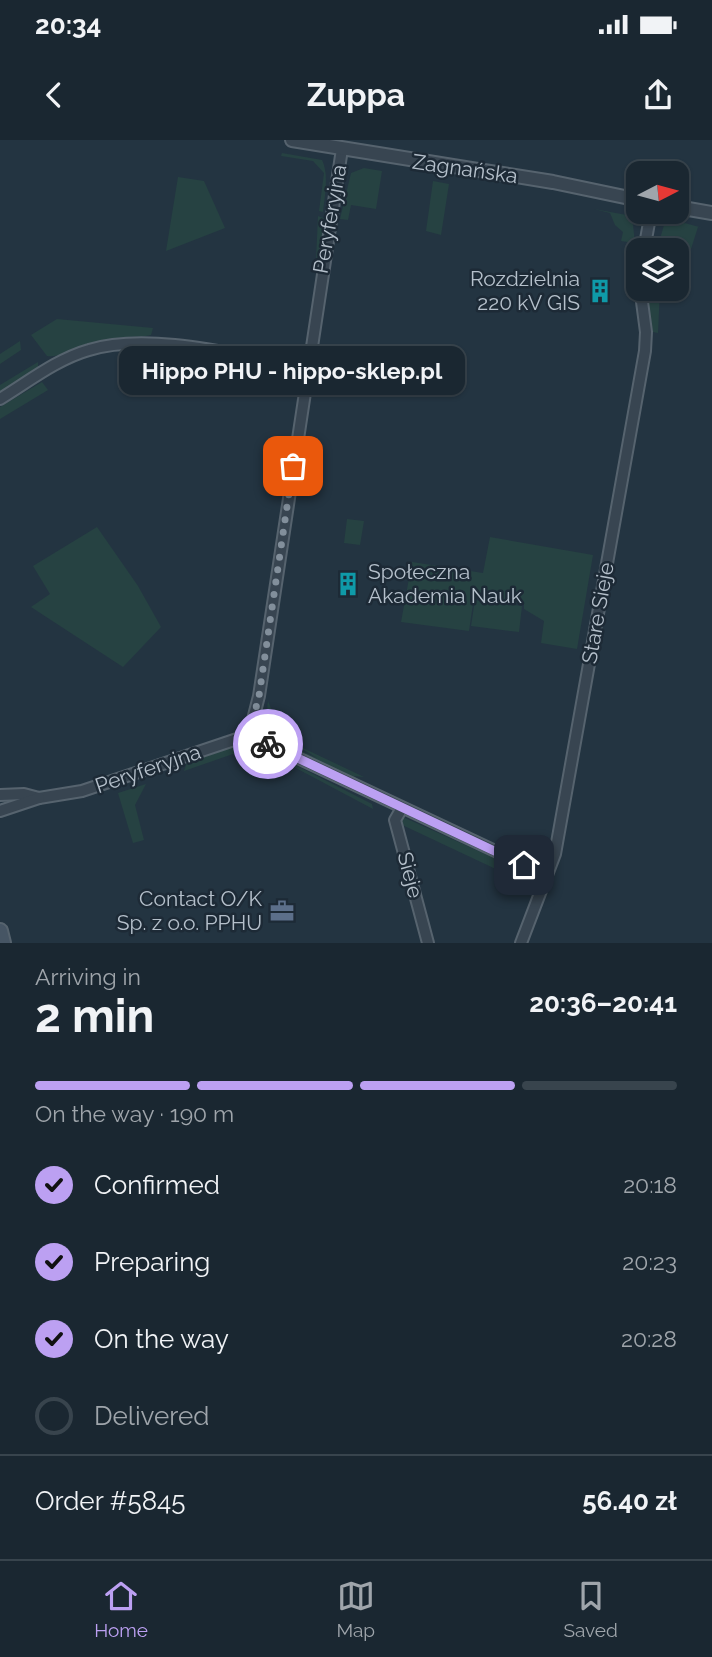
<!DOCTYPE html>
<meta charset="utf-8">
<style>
:root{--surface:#1a2731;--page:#27333d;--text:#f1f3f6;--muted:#9fa5ab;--line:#38444d;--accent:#bca0f2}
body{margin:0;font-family:Raleway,sans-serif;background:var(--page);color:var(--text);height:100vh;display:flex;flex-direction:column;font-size:26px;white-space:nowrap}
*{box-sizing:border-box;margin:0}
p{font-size:23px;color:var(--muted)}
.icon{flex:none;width:38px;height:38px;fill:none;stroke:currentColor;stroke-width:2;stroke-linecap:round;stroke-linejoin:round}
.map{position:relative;height:803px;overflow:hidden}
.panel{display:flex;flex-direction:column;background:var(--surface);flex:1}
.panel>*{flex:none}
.needle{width:46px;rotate:84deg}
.buttons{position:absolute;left:626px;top:21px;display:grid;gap:14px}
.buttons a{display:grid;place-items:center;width:63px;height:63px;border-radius:14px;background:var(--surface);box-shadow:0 2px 5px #0004,0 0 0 2px var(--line);font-size:35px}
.pin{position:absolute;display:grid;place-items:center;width:60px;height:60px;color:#fff;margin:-30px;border-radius:14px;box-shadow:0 4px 10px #0006}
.courier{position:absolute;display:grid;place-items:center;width:70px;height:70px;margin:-35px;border:5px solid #bca0f2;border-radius:50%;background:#fff;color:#222;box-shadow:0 2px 9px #0007}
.bubble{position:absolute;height:49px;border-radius:14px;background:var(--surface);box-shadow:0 2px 5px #0004,0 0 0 2px var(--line);font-size:23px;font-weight:700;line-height:49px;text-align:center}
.overview em{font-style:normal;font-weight:700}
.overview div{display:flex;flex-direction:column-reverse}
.overview{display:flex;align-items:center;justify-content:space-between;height:119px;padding:0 35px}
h1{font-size:46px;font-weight:700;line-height:52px}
.bar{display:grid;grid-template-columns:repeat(4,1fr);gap:10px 7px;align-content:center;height:84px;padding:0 35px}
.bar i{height:9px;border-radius:5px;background:var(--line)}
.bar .on{background:var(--accent)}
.bar p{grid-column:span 4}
.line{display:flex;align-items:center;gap:18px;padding:0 35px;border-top:2px solid var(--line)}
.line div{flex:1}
ol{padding:0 35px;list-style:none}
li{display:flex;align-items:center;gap:21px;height:77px}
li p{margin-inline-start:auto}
li .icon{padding:7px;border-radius:50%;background:var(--accent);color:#111;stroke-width:4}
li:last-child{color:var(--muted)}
li i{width:38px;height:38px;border:4px solid var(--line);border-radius:50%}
.status{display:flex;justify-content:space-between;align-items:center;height:49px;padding:0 35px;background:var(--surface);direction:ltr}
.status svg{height:19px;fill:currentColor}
header{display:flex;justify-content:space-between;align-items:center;height:91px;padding:0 35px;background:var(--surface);font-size:32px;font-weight:700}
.tabs{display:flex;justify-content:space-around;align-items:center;height:98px;border-top:2px solid var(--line);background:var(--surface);font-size:19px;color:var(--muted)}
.tabs a{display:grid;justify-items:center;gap:4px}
.tabs .on{color:var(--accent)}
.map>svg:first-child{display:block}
</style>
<div class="status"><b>20:34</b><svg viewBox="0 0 49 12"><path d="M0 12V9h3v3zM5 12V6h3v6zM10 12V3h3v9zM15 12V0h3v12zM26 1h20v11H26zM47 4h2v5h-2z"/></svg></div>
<header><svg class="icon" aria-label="back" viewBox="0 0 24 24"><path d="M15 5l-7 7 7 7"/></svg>Zuppa<svg class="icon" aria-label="share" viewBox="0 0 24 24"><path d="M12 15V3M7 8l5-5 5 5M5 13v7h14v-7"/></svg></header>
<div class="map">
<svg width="712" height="803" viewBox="0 0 712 803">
<rect width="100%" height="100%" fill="#233441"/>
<!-- green -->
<g fill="#264242">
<path d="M282,13l40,7c7,14 3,36 1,52l-4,-1 5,-38 -11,-12 -32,-5z"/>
<polygon points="364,28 382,31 376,69 351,65 348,80 340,79 351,33"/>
<polygon points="178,37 204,41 225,88 166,111"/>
<polygon points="433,41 449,44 441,95 426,91"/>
<polygon points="594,69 632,76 635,103 621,101 623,92 615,85 610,73"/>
<polygon points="318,76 326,79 323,105 316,120"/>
<polygon points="666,78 703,88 698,87 691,109 684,111 658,106"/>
<polygon points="644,149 660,149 658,193 653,192"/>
<path d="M57,179l96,9 -2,7 -5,1c-19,1 -37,2 -56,7 -14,4 -28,15 -43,13l-16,-21z"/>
<polygon points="20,201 21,210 0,224 0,214"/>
<polygon points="38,222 38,229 0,254 0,245"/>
<polygon points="42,242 48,250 0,279 0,267"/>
<polygon points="347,379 364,381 360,405 344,403"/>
<polygon points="97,387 138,446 161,487 123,527 31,467 50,454 33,426"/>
<polygon points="490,397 593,415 577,509 541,503 544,481 524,469 524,464 474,457 469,491 401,482 412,422 483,433"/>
<polygon points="475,460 522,466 519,492 471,486"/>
<path d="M268,561l16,38 80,38 -10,-1 7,5 -66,-30v-3l22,10c-22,-15 -55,-22 -49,-57z"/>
<path d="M264,562l-1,9 15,30 12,8c-20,-10 -34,-23 -26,-47z"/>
<polygon points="235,605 266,610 372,664 373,669 292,626 233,614 184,631 188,620"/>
<polygon points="146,644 135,665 144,700 133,703 118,653"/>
<polygon points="403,677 525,732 536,748 398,683"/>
</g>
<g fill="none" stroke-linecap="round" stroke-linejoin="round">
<!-- minor casing -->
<g stroke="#56636e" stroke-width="14">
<g id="minor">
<polyline points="644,110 651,72"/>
<path d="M0,259c28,-17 57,-40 89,-49 62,-19 154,7 218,18"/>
<polyline points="249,595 259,556 342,9"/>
<polyline points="249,595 546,735"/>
<polyline points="0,655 24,654 39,658 82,651 249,595"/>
<polyline points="402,668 395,680 428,803"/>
<polyline points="0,671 39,658"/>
<polyline points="521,803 555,714 645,211 646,192 639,139"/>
</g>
</g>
<!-- tertiary casing -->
<g stroke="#56636e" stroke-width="16">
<g id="tertiary">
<polyline points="292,0 553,42 639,60"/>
<polyline points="677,67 712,73"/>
</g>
</g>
<!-- secondary casing -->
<g stroke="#56636e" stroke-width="18">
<polyline id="secondary" points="0,791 3,803"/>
</g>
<!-- minor -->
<use href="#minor" stroke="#384551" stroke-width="10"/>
<!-- tertiary -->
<use href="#tertiary" stroke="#384551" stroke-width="12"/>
<!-- secondary -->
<use href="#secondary" stroke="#465564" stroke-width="14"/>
</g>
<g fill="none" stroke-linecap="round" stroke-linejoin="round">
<!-- done -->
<polyline stroke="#828f9b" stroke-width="7" stroke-dasharray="0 12.6" points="268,604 249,595 259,556 293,326"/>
<!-- route -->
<polyline stroke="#bca0f2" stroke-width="9" points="268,604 524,725"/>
</g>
<!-- icons -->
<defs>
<g id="building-bare" transform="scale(1.89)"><path d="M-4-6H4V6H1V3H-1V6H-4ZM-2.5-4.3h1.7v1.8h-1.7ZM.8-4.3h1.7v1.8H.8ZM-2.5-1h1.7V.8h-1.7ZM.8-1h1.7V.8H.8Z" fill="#0f9aa8" stroke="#1d2a36" stroke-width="2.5" paint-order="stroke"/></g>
<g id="office-bare" transform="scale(1.89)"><path d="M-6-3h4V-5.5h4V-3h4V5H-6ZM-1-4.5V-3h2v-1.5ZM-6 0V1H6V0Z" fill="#5c6f8a" stroke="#1d2a36" stroke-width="2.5" paint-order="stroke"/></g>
</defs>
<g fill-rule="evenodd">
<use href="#building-bare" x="600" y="151"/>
<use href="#building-bare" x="348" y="444"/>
<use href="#office-bare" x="282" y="771"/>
</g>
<g text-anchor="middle" stroke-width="5" stroke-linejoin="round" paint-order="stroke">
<!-- street labels -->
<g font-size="21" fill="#b5c0cb" stroke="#1d2a36">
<text transform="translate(465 29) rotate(8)" y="7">Zagnańska</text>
<text transform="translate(330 79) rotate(-80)" y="7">Peryferyjna</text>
<text transform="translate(598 473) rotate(-80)" y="7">Stare Sieje</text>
<text transform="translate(148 629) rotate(-19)" y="7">Peryferyjna</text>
<text transform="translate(410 735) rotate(75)" y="7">Sieje</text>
</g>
<!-- poi labels -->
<g font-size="21" fill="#b5c0cb" stroke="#1d2a36" text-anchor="end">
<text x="580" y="146">Rozdzielnia<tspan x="580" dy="24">220 kV GIS</tspan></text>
<text x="368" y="439" text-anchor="start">Społeczna<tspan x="368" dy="24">Akademia Nauk</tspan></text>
<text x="262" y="766">Contact O/K<tspan x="262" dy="24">Sp. z o.o. PPHU</tspan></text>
</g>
</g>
</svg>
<div class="buttons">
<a><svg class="needle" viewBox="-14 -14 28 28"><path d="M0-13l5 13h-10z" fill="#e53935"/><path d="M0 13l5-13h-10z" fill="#9fa5ab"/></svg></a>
<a><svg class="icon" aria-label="layers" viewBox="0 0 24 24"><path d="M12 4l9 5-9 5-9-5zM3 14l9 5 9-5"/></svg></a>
</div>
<div class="pin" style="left:293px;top:326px;background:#ea580c"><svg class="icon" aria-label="bag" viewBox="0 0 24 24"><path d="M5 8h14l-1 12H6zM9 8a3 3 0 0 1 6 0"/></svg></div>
<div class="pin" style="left:524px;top:725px;background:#1f2937"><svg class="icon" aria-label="home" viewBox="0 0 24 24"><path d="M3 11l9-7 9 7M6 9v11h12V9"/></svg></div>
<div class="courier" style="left:268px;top:604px"><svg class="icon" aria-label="bike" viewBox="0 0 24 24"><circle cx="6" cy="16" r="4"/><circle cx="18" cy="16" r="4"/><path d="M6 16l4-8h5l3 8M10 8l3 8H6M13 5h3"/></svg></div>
<div class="bubble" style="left:119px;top:206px;width:346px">Hippo PHU - hippo-sklep.pl</div>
</div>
<section class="panel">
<div class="overview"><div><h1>2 min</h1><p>Arriving in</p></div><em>20:36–20:41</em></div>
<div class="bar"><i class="on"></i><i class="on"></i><i class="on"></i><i></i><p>On the way · 190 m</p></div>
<ol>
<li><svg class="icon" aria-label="check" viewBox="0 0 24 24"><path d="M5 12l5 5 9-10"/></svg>Confirmed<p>20:18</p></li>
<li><svg class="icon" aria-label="check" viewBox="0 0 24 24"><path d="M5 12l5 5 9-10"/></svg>Preparing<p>20:23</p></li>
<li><svg class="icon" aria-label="check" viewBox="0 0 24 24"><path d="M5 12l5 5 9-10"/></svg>On the way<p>20:28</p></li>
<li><i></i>Delivered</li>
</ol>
<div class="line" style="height:91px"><div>Order #5845</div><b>56.40 zł</b></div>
</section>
<nav class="tabs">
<a class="on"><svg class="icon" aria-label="home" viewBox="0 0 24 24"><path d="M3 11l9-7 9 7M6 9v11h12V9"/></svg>Home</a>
<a><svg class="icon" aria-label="map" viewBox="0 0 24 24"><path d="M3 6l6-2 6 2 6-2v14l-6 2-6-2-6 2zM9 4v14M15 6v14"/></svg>Map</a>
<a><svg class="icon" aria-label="saved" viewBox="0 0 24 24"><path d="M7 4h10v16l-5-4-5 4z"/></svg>Saved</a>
</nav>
